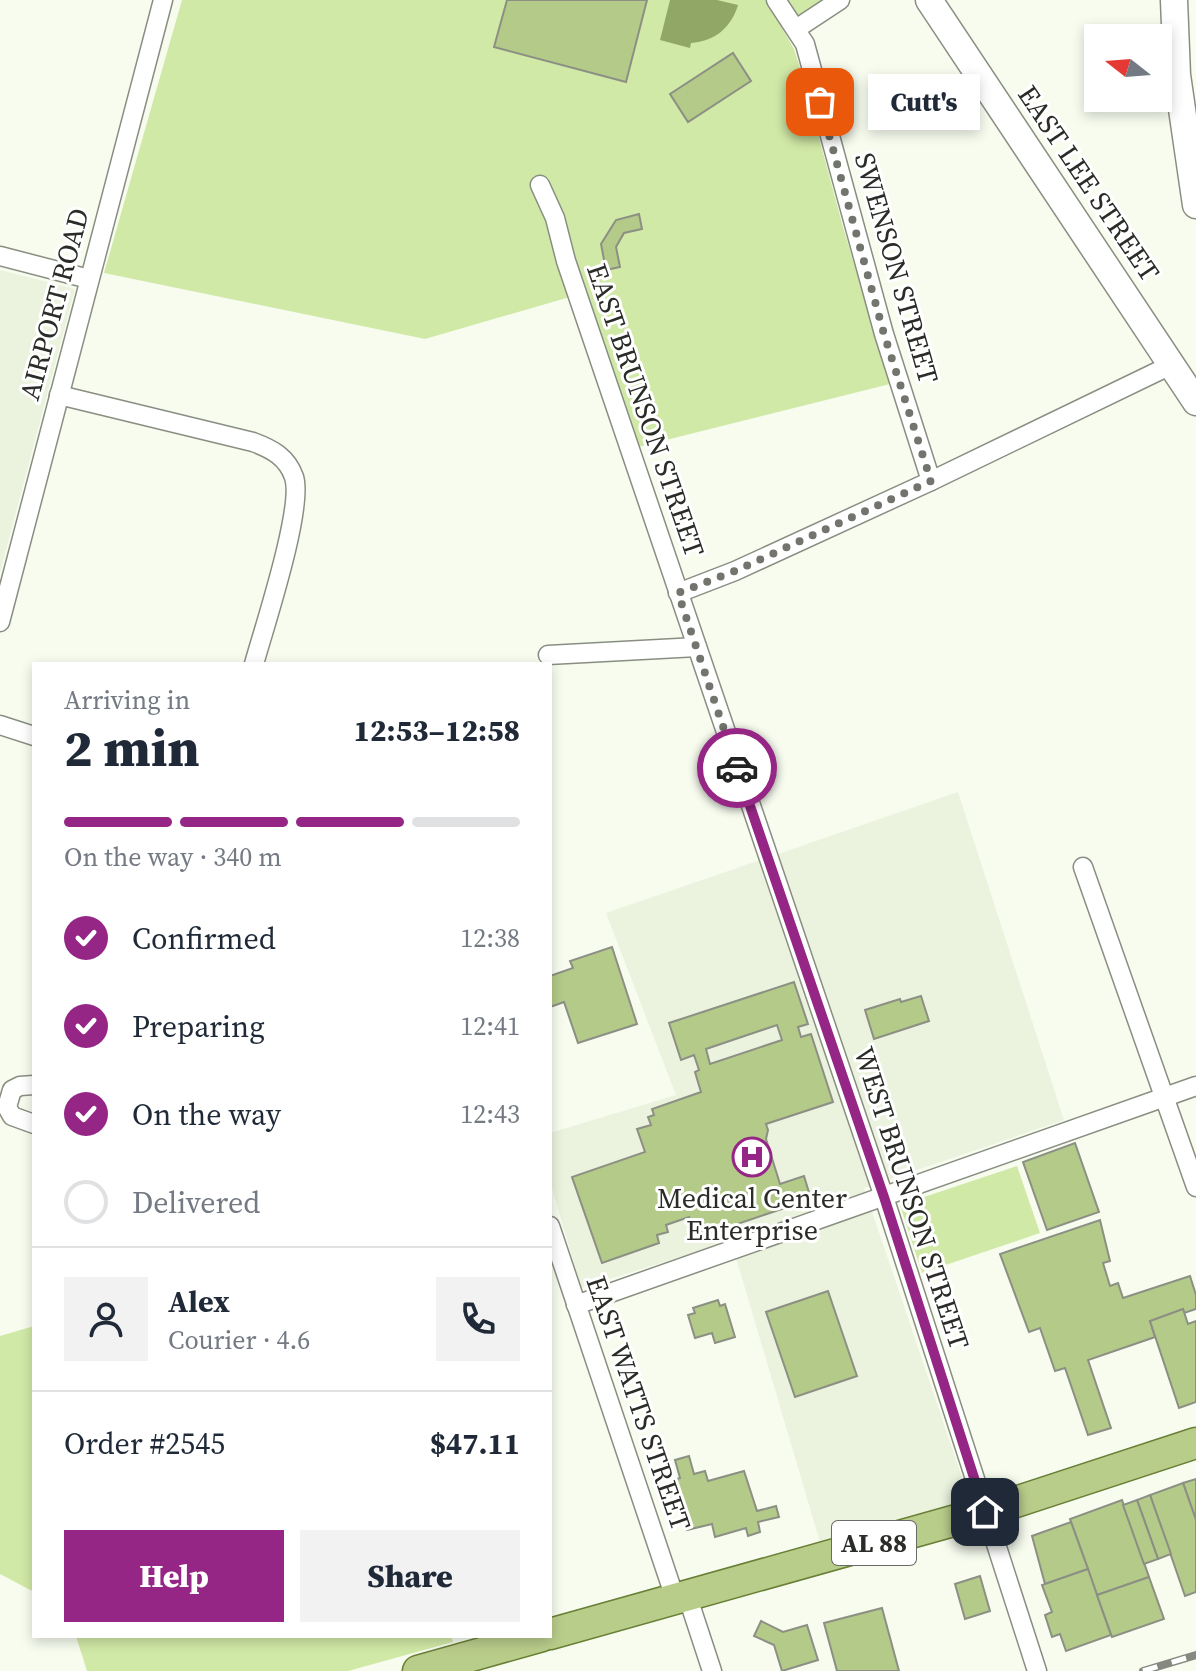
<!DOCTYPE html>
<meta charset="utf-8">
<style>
:root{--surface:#fff;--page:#f2f2f3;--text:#1f2937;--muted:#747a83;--line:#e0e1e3;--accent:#952686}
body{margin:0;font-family:"Source Serif 4",serif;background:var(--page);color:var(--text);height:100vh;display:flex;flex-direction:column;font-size:30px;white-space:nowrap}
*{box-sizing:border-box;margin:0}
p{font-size:26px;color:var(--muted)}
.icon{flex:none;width:44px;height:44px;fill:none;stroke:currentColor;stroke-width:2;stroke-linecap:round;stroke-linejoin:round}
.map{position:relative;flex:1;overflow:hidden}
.sheet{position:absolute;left:32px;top:662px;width:520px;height:976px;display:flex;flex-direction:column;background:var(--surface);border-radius:0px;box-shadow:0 4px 12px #0003}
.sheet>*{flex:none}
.needle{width:52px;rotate:287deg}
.fabs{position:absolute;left:1084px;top:24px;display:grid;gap:16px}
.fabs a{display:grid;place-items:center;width:88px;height:88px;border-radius:0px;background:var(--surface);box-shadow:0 4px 12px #0003;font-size:40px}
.pin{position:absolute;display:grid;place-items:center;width:68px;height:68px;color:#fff;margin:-34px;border-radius:16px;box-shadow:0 4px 12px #0006}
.courier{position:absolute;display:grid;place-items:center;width:80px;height:80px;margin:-40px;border:6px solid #952686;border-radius:50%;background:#fff;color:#222;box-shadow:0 2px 10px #0007}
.bubble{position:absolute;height:56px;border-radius:0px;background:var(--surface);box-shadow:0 4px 12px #0003;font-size:26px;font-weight:800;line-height:56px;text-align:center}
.headline em{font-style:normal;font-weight:800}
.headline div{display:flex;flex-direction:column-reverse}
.headline{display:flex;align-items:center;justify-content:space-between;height:136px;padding:0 32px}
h1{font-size:52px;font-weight:800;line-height:60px}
.bar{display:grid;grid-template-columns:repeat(4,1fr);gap:12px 8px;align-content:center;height:96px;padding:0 32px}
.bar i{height:10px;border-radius:6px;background:var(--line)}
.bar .active{background:var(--accent)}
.bar p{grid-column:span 4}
.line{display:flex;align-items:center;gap:20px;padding:0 32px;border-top:2px solid var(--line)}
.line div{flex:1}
.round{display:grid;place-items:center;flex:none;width:84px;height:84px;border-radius:0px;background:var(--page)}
ol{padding:0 32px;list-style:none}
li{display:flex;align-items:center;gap:24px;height:88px}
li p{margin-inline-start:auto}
li .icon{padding:8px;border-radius:50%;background:var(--accent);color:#fff;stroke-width:4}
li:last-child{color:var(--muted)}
li i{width:44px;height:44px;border:4px solid var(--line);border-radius:50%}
.action{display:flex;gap:16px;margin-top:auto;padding:16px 32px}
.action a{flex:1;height:92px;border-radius:0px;background:var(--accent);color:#fff;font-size:32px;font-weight:800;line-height:92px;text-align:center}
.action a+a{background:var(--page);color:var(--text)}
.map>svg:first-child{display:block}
</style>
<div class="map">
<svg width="1196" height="1671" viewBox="0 0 1196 1671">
<rect width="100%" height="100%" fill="#f7fcef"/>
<!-- built -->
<g fill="#ebf3df">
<polygon points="0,270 75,289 0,573"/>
<polygon points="958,792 1064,1120 864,1188 970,1501 820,1542 731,1241 581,1288 550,1181 550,1133 676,1095 606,913"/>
</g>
<!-- green -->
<g fill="#d1e9a7">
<polygon points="182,0 822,0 782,28 794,49 801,71 843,227 890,384 638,447 587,292 425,339 104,273"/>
<polygon points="1017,1166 1040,1233 922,1273 900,1205"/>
<polygon points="34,1326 34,1592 0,1574 0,1336"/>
<polygon points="76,1636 451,1636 453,1642 348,1671 87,1671"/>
</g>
<!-- water -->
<path fill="#91a766" d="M670,0h47l21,5c-7,23 -23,36 -47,38l-1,5 -30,-8z"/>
<!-- building -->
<g fill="#b3ca88" stroke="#8c9084" stroke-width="2" fill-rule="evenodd">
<polygon points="507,0 647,0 626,82 494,47"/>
<polygon points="733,53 751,81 688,122 670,94"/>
<polygon points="639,214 642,229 624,233 616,247 620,267 606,270 601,244 616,220"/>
<polygon points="612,947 637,1024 578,1043 564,1002 550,1007 550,976 573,968 570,961"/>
<path d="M794,982l14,42 -10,3 3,10 10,-3 22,68 -67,22 2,6 -2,9 14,45 24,-8 7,23 -115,39 -7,-21 -23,8 2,7 -11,3 2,8 -57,20 -30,-86 73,-25 -8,-23 14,-4 -3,-8 6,-2 -2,-6 49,-17 -6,-20 4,-2 -5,-15 -13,5 -12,-37zM777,1025l5,15 -72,24 -4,-15z"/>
<polygon points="921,996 929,1021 874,1039 865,1010 900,999 901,1002"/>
<polygon points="1075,1143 1099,1212 1047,1230 1023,1162"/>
<polygon points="1100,1220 1110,1261 1103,1263 1110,1286 1118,1283 1123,1298 1190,1276 1196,1295 1196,1309 1184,1313 1183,1309 1150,1321 1155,1337 1088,1360 1111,1428 1088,1435 1065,1368 1055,1371 1040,1328 1029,1332 1000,1254"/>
<polygon points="828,1291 857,1376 795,1397 766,1312"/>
<polygon points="718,1300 720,1306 725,1304 735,1337 715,1343 712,1333 695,1338 688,1315 695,1313 693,1308"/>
<polygon points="1183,1309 1188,1324 1196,1321 1196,1402 1179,1408 1150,1321"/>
<polygon points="689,1456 694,1474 705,1471 708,1481 744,1471 757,1511 776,1506 779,1517 758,1522 760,1532 748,1536 746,1528 715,1537 712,1524 687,1530 674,1480 680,1478 675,1460"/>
<polygon points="1196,1479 1196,1520 1183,1483"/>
<polygon points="1183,1483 1196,1520 1196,1592 1185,1596 1150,1495"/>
<polygon points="1150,1495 1171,1554 1158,1559 1137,1500"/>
<polygon points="1122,1500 1149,1577 1097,1595 1070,1519"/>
<polygon points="1137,1500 1158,1559 1144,1564 1123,1505"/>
<polygon points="1071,1522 1088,1569 1045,1584 1032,1536"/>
<polygon points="1088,1569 1111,1635 1066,1651 1060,1634 1052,1637 1045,1615 1052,1612 1042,1585"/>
<polygon points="980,1576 990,1611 965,1619 955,1584"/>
<polygon points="1149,1577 1164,1619 1112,1637 1097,1595"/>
<polygon points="882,1608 899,1671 837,1671 824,1623"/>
<polygon points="761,1621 783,1632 807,1625 818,1660 782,1671 774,1645 754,1636"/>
</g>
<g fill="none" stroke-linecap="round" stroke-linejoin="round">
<!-- minor casing -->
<g stroke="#898e82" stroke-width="21">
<g id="minor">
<polyline points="776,0 805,44 884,334 931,481"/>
<polyline points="796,29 840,0"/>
<polyline points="540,185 555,218 566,261 884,1197 1037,1671"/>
<polyline points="0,256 89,279"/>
<path d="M59,395l194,47c19,7 34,15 41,35 10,30 -30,151 -40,187"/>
<polyline points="678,593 735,571 931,481 1171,365"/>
<polyline points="0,622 163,0"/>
<polyline points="548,655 697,647"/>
<polyline points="0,725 34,736"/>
<polyline points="1083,867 1196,1187"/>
<polyline points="34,1085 20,1086 12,1090 7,1107 12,1116 34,1124"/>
<polyline points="550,1226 675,1598"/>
<polyline points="576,1305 1196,1086"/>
<polyline points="687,1595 712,1671"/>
</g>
</g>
<!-- secondary casing -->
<g stroke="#898e82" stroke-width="29">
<g id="secondary">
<polyline points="929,0 1196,402"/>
<polyline points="1174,0 1177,75 1196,205"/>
</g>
</g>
<!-- primary casing -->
<g stroke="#697f35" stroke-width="33">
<g id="primary">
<polyline points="550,1634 985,1512 1196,1443"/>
<polyline points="418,1671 542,1636"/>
</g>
</g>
<!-- minor -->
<use href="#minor" stroke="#fff" stroke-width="18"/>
<!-- secondary -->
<use href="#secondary" stroke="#fff" stroke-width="26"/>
<!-- primary -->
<use href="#primary" stroke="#b9cd8b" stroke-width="30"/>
<!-- rail casing -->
<g stroke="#868980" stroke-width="8">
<polyline id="rail" points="1143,1671 1196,1655"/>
</g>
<!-- rail -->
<use href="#rail" stroke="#fff" stroke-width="5" stroke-dasharray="15" stroke-linecap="butt"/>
</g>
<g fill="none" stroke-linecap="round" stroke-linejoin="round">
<!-- done -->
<polyline stroke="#72756d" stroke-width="8" stroke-dasharray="0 14.4" points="737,768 678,593 735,571 931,481 884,334 820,102"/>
<!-- route -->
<polyline stroke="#952686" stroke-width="10" points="737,768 884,1197 985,1512"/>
</g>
<!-- icons -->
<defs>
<g id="hospital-ring" transform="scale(2)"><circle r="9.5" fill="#fff" stroke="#952686" stroke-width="1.5"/><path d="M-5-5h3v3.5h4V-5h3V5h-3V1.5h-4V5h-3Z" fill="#952686"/></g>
</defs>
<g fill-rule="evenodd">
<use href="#hospital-ring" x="752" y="1157"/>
</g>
<g text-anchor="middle" stroke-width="6" stroke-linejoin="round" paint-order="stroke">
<!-- shield labels -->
<rect fill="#fff" stroke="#6a6b68" stroke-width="2" x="832" y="1521" width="84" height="44" rx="6"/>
<g font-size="26" font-weight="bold" fill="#2a2c27">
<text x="874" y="1552">AL 88</text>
</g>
<!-- street labels -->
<g font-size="28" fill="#2a2c27" stroke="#fff">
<text transform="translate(1089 183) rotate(56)" y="10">EAST LEE STREET</text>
<text transform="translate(897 268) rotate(74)" y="10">SWENSON STREET</text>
<text transform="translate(54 304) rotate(-75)" y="10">AIRPORT ROAD</text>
<text transform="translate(646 410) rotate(71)" y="10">EAST BRUNSON STREET</text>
<text transform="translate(912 1198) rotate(72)" y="10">WEST BRUNSON STREET</text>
<text transform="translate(639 1403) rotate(71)" y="10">EAST WATTS STREET</text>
</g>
<!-- poi labels -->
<g font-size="28" fill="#2a2c27" stroke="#fff">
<text x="752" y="1208">Medical Center<tspan x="752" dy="32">Enterprise</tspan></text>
</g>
</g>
</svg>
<div class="fabs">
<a><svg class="needle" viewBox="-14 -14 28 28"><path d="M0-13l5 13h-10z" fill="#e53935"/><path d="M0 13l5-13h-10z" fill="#747a83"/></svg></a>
</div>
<div class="pin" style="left:820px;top:102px;background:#ea580c"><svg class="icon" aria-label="bag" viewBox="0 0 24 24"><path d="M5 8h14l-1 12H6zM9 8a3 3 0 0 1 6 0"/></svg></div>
<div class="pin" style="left:985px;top:1512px;background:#1f2937"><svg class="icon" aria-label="home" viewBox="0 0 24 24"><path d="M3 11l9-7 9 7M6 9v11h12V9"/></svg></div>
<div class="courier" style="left:737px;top:768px"><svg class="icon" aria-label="car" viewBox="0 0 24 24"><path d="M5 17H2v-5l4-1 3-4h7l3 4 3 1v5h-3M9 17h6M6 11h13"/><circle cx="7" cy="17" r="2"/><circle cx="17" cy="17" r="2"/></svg></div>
<div class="bubble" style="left:868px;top:74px;width:112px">Cutt's</div>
<section class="sheet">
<div class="headline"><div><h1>2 min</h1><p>Arriving in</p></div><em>12:53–12:58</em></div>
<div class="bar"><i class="active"></i><i class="active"></i><i class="active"></i><i></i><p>On the way · 340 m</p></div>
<ol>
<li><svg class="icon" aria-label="check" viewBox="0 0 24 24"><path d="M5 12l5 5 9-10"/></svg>Confirmed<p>12:38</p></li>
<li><svg class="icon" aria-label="check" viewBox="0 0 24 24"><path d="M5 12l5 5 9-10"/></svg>Preparing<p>12:41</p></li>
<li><svg class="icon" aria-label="check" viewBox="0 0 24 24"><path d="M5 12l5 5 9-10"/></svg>On the way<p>12:43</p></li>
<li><i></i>Delivered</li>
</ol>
<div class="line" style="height:144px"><a class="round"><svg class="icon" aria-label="person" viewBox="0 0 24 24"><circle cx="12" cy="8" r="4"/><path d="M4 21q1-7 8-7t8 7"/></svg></a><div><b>Alex</b><p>Courier · 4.6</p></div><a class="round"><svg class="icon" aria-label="phone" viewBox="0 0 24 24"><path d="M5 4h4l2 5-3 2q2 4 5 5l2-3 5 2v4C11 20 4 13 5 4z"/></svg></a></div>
<div class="line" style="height:104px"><div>Order #2545</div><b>$47.11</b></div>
<div class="action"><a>Help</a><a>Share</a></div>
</section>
</div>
